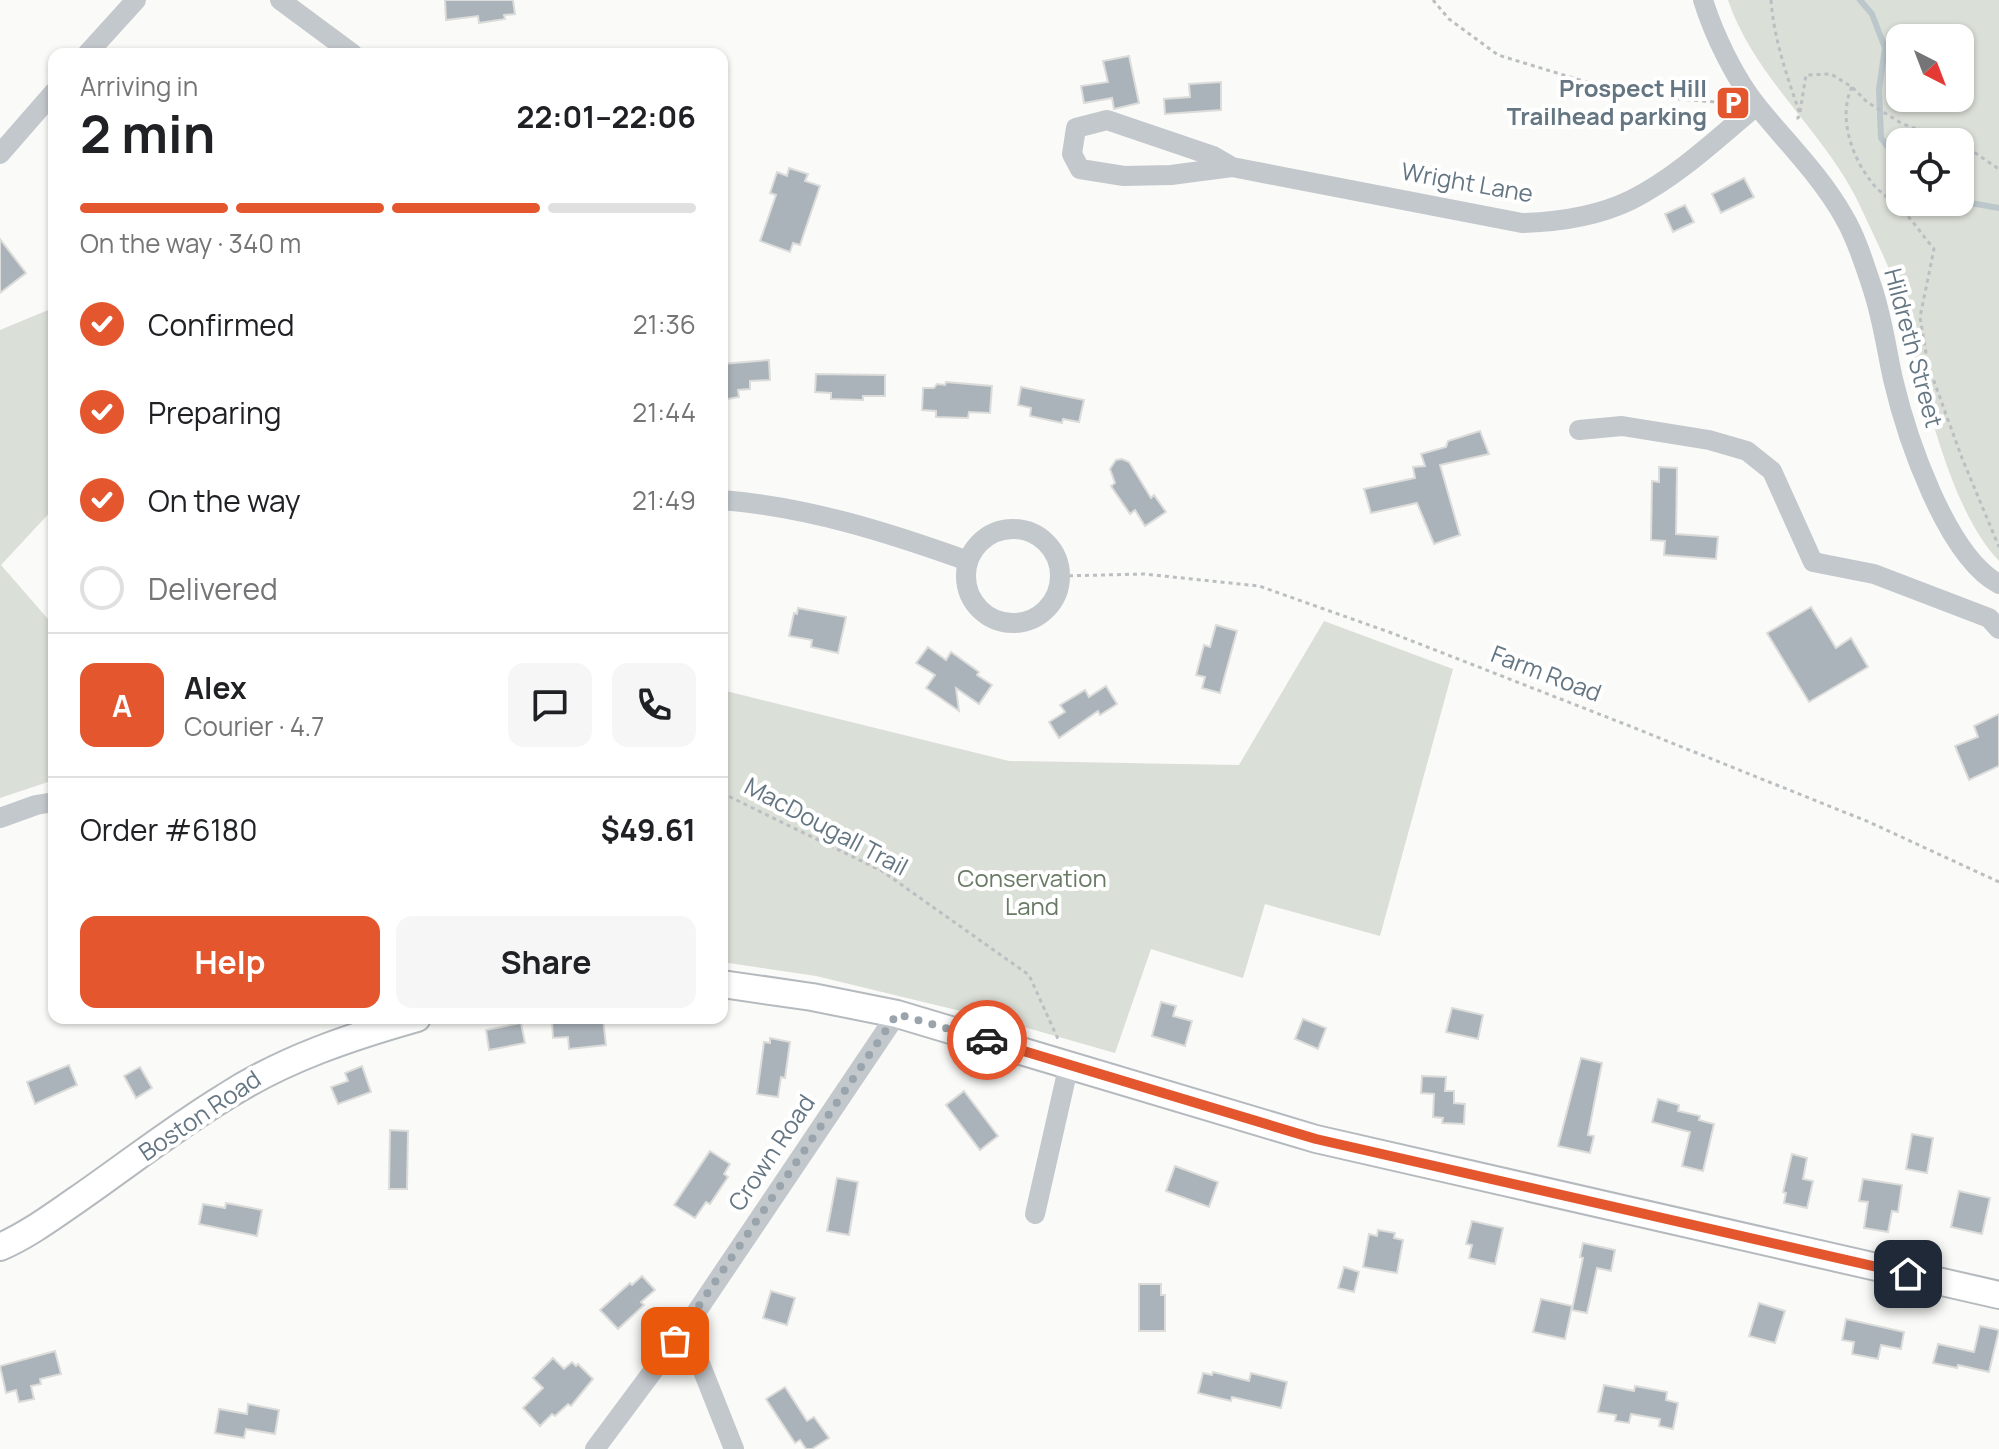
<!DOCTYPE html>
<meta charset="utf-8">
<style>
:root{--surface:#fff;--page:#f6f6f6;--text:#202124;--muted:#757577;--line:#e0e0e0;--accent:#e4572e}
body{margin:0;font-family:Manrope,sans-serif;background:var(--page);color:var(--text);height:100vh;display:flex;flex-direction:column;font-size:30px;white-space:nowrap}
*{box-sizing:border-box;margin:0}
p{font-size:26px;color:var(--muted)}
.icon{flex:none;width:44px;height:44px;fill:none;stroke:currentColor;stroke-width:2;stroke-linecap:round;stroke-linejoin:round}
.map{position:relative;flex:1;overflow:hidden}
.panel{position:absolute;left:48px;top:48px;width:680px;height:976px;display:flex;flex-direction:column;background:var(--surface);border-radius:16px;box-shadow:0 2px 6px #0004}
.panel>*{flex:none}
.needle{width:52px;rotate:138deg}
.tools{position:absolute;left:1886px;top:24px;display:grid;gap:16px}
.tools a{display:grid;place-items:center;width:88px;height:88px;border-radius:16px;background:var(--surface);box-shadow:0 2px 6px #0004;font-size:40px}
.pin{position:absolute;display:grid;place-items:center;width:68px;height:68px;color:#fff;margin:-34px;border-radius:16px;box-shadow:0 4px 12px #0006}
.courier{position:absolute;display:grid;place-items:center;width:80px;height:80px;margin:-40px;border:6px solid #e4572e;border-radius:50%;background:#fff;color:#222;box-shadow:0 2px 10px #0007}
.overview em{font-style:normal;font-weight:700}
.overview div{display:flex;flex-direction:column-reverse}
.overview{display:flex;align-items:center;justify-content:space-between;height:136px;padding:0 32px}
h1{font-size:52px;font-weight:700;line-height:60px}
.bar{display:grid;grid-template-columns:repeat(4,1fr);gap:12px 8px;align-content:center;height:96px;padding:0 32px}
.bar i{height:10px;border-radius:6px;background:var(--line)}
.bar .on{background:var(--accent)}
.bar p{grid-column:span 4}
.line{display:flex;align-items:center;gap:20px;padding:0 32px;border-top:2px solid var(--line)}
.line div{flex:1}
.round{display:grid;place-items:center;flex:none;width:84px;height:84px;border-radius:16px;background:var(--page)}
ol{padding:0 32px;list-style:none}
li{display:flex;align-items:center;gap:24px;height:88px}
li p{margin-inline-start:auto}
li .icon{padding:8px;border-radius:50%;background:var(--accent);color:#fff;stroke-width:4}
li:last-child{color:var(--muted)}
li i{width:44px;height:44px;border:4px solid var(--line);border-radius:50%}
.cta{display:flex;gap:16px;margin-top:auto;padding:16px 32px}
.cta a{flex:1;height:92px;border-radius:16px;background:var(--accent);color:#fff;font-size:32px;font-weight:700;line-height:92px;text-align:center}
.cta a+a{background:var(--page);color:var(--text)}
.map>svg:first-child{display:block}
</style>
<div class="map">
<svg width="1999" height="1449" viewBox="0 0 1999 1449">
<rect width="100%" height="100%" fill="#fafaf8"/>
<!-- green -->
<g fill="#dadfd7" fill-rule="evenodd">
<path d="M1728,0h271v561c-58,-61 -79,-203 -107,-284 -8,-22 -20,-45 -30,-67 -34,-76 -107,-130 -134,-210zM1960,38v60h-60v-60zM1960,142v60h-60v-60z"/>
<polygon points="54,288 54,508 1,565 54,626 54,780 0,798 0,330 53,308"/>
<polygon points="1324,621 1453,669 1380,936 1265,904 1243,978 1151,949 1115,1053 1006,1022 816,976 722,962 722,690 1009,761 1239,765"/>
</g>
<g fill="none" stroke-linecap="round" stroke-linejoin="round">
<!-- stream -->
<g stroke="#bbc7cb" stroke-width="6">
<polyline points="1860,0 1872,14 1885,48 1879,89 1881,138 1900,163"/>
<polyline points="1960,201 1999,208"/>
</g>
</g>
<!-- building -->
<g fill="#aab3b9" stroke="#dcdcda" stroke-width="2">
<polygon points="445,0 513,0 515,14 504,15 505,19 479,23 478,16 446,20"/>
<polygon points="1129,56 1139,103 1114,109 1112,98 1084,103 1081,86 1108,82 1103,61"/>
<polygon points="1221,82 1221,110 1165,114 1164,99 1190,97 1189,84"/>
<polygon points="789,168 808,174 805,181 820,186 800,245 793,243 790,252 760,241 776,195 770,193 777,172 787,176"/>
<polygon points="1744,178 1754,197 1721,213 1712,194"/>
<polygon points="1685,205 1694,222 1673,232 1665,214"/>
<polygon points="0,239 26,273 0,293"/>
<polygon points="769,360 770,380 750,381 750,389 738,390 739,397 722,400 722,364"/>
<polygon points="816,374 885,375 885,396 863,396 863,400 831,399 831,393 815,392"/>
<polygon points="946,382 992,386 990,413 969,412 968,418 936,417 936,411 922,410 923,388 934,388 937,384 945,385"/>
<polygon points="1021,387 1084,400 1079,422 1063,419 1062,423 1030,416 1031,408 1018,405"/>
<polygon points="1480,431 1489,454 1440,465 1460,535 1434,544 1417,503 1371,513 1364,489 1415,478 1413,467 1425,466 1421,454 1446,447 1448,441"/>
<polygon points="1122,459 1129,462 1151,498 1154,495 1166,512 1145,526 1135,510 1130,514 1111,486 1115,483 1110,469 1116,460"/>
<polygon points="1659,467 1677,468 1676,534 1718,537 1716,559 1664,555 1665,541 1651,540 1652,481 1659,482"/>
<polygon points="1811,607 1836,648 1851,638 1868,667 1809,702 1767,633"/>
<polygon points="798,608 846,617 838,653 811,647 812,640 789,636 794,613 797,614"/>
<polygon points="1216,625 1237,631 1220,693 1202,688 1205,677 1196,675 1204,645 1210,647"/>
<polygon points="928,647 946,660 951,652 979,672 977,675 992,685 979,704 956,688 959,711 926,688 935,675 916,663"/>
<polygon points="1106,686 1117,704 1100,715 1098,711 1059,738 1049,722 1065,712 1060,705 1085,690 1089,697"/>
<polygon points="1999,714 1999,766 1969,780 1955,746 1978,737 1974,726"/>
<polygon points="1161,1002 1176,1006 1173,1016 1192,1021 1185,1046 1152,1036"/>
<polygon points="1452,1008 1483,1015 1478,1039 1446,1032"/>
<polygon points="603,1018 606,1045 569,1049 568,1037 553,1038 552,1022"/>
<polygon points="1303,1019 1326,1028 1318,1049 1295,1039"/>
<polygon points="521,1023 525,1043 489,1050 486,1030"/>
<polygon points="770,1038 790,1042 785,1078 781,1077 778,1097 757,1094 764,1042 770,1043"/>
<polygon points="1581,1058 1602,1063 1588,1135 1594,1136 1590,1153 1558,1146"/>
<polygon points="69,1065 77,1085 35,1104 27,1082"/>
<polygon points="362,1066 371,1092 338,1104 331,1087 348,1081 345,1073"/>
<polygon points="140,1067 152,1088 136,1098 124,1076"/>
<polygon points="1422,1076 1446,1077 1445,1091 1454,1091 1454,1103 1465,1104 1464,1124 1442,1123 1443,1118 1433,1117 1434,1094 1421,1093"/>
<polygon points="964,1091 998,1136 980,1150 946,1105"/>
<polygon points="1658,1099 1679,1105 1678,1111 1700,1116 1699,1120 1714,1124 1703,1171 1682,1166 1690,1132 1652,1122"/>
<polygon points="390,1130 408,1131 407,1189 389,1189"/>
<polygon points="1912,1134 1933,1138 1927,1173 1906,1169"/>
<polygon points="710,1151 730,1164 724,1174 728,1177 710,1204 706,1202 695,1218 674,1205"/>
<polygon points="1792,1154 1807,1158 1803,1179 1813,1181 1807,1208 1784,1203 1786,1193 1783,1192"/>
<polygon points="1175,1166 1218,1182 1209,1207 1166,1191"/>
<polygon points="837,1178 858,1182 849,1235 827,1231"/>
<polygon points="1863,1179 1902,1185 1898,1212 1892,1211 1888,1232 1864,1228 1868,1202 1859,1201"/>
<polygon points="1959,1191 1990,1198 1982,1234 1951,1227"/>
<polygon points="226,1203 262,1210 257,1236 199,1224 203,1204 225,1208"/>
<polygon points="1472,1221 1503,1228 1495,1264 1469,1258 1472,1245 1466,1244"/>
<polygon points="1378,1230 1395,1233 1394,1238 1403,1240 1397,1273 1363,1267 1369,1234 1377,1236"/>
<polygon points="1583,1243 1615,1250 1611,1271 1597,1268 1587,1313 1572,1310 1583,1258 1580,1257"/>
<polygon points="1344,1267 1359,1272 1354,1292 1338,1288"/>
<polygon points="642,1276 655,1290 641,1302 644,1305 618,1329 600,1310 630,1283 632,1285"/>
<polygon points="1139,1284 1161,1284 1161,1295 1165,1295 1165,1331 1139,1331"/>
<polygon points="771,1291 795,1298 787,1325 763,1318"/>
<polygon points="1541,1299 1572,1306 1565,1339 1533,1332"/>
<polygon points="1759,1303 1785,1311 1775,1343 1749,1336"/>
<polygon points="1846,1319 1904,1332 1901,1349 1881,1345 1878,1359 1852,1354 1854,1342 1842,1340"/>
<polygon points="1980,1326 1999,1330 1989,1372 1958,1365 1957,1368 1933,1363 1938,1344 1974,1352"/>
<polygon points="55,1351 61,1374 40,1379 41,1384 31,1386 34,1399 19,1402 16,1390 6,1393 0,1366"/>
<polygon points="553,1358 564,1369 572,1362 576,1366 578,1364 593,1379 571,1406 568,1404 555,1416 552,1414 540,1426 523,1408 543,1388 533,1378"/>
<polygon points="1213,1372 1249,1381 1251,1373 1287,1382 1281,1408 1232,1397 1231,1401 1198,1393 1203,1373 1212,1375"/>
<polygon points="1604,1385 1634,1391 1635,1386 1667,1392 1666,1400 1678,1403 1673,1429 1659,1426 1660,1419 1631,1414 1629,1423 1615,1421 1616,1415 1598,1412"/>
<polygon points="785,1387 807,1421 814,1417 829,1438 812,1449 806,1449 800,1440 795,1443 766,1399"/>
<polygon points="248,1404 279,1410 275,1434 246,1429 244,1438 215,1433 219,1409 247,1414"/>
</g>
<g fill="none" stroke-linecap="round" stroke-linejoin="round">
<!-- major casing -->
<g stroke="#b5babe" stroke-width="30">
<g id="major">
<polyline points="722,984 812,997 897,1014 1316,1139 1999,1295"/>
<path d="M0,1247c28,-12 53,-31 78,-48 49,-34 96,-71 147,-102 59,-38 125,-60 192,-79"/>
</g>
</g>
<!-- path -->
<g stroke="#bbbfc2" stroke-width="3" stroke-dasharray="4 4" stroke-linecap="butt">
<polyline points="1433,0 1449,19 1498,55 1629,95 1728,103"/>
<path d="M1771,0c3,40 16,76 29,114l-2,4h-5"/>
<path d="M1852,87c-14,29 -1,68 18,93 8,12 22,20 32,30 12,12 21,26 32,39l-14,68 8,48 34,93 37,89"/>
<polyline points="1800,112 1806,75 1831,74 1852,87 1867,102 1901,123 1949,142"/>
<polyline points="1960,146 1971,150 1999,169"/>
<polyline points="1061,576 1144,574 1259,586 1389,632 1622,723 1869,822 1999,882"/>
<polyline points="722,793 882,871 1029,975 1058,1039"/>
</g>
<!-- minor -->
<g stroke="#c3c8cc" stroke-width="20">
<polyline points="280,0 353,54"/>
<path d="M1703,0c11,35 32,79 55,107 29,36 63,69 86,110 12,20 20,46 27,67 11,31 15,63 22,95 13,56 53,177 106,205"/>
<polyline points="87,54 136,0"/>
<polyline points="0,154 54,92"/>
<path d="M1232,167l-19,-11 -106,-36 -31,8 -4,26 8,15 44,7 47,-1 61,-8 290,56c36,-1 76,-7 109,-23 46,-23 87,-62 125,-94"/>
<polyline points="1579,430 1622,426 1709,440 1747,451 1772,471 1813,562 1874,574 1989,618 1999,629"/>
<path d="M722,500c86,7 165,32 246,61"/>
<circle cx="1013" cy="576" r="47"/>
<polyline points="0,818 36,805 54,802"/>
<polyline points="1035,1214 1069,1064"/>
<polyline points="691,1320 699,1361 734,1449"/>
<polyline points="595,1449 691,1320 897,1014"/>
</g>
<!-- major -->
<use href="#major" stroke="#fff" stroke-width="26"/>
</g>
<g fill="none" stroke-linecap="round" stroke-linejoin="round">
<!-- done -->
<polyline stroke="#99a4ac" stroke-width="8" stroke-dasharray="0 14.4" points="675,1341 897,1014 987,1040"/>
<!-- route -->
<polyline stroke="#e4572e" stroke-width="10" points="987,1040 1316,1139 1908,1274"/>
</g>
<!-- icons -->
<defs>
<g id="parking-square" transform="scale(1.8)"><rect x="-9" y="-9" width="18" height="18" rx="4" fill="#e4572e" stroke="#fff"/><path d="M-3.5-5.5H1a3.5 3.5 0 0 1 0 7H-1V5.5H-3.5ZM-1-3.4V-.6H.8a1.4 1.4 0 0 0 0-2.8Z" fill="#fff"/></g>
</defs>
<g fill-rule="evenodd">
<use href="#parking-square" x="1733" y="103"/>
</g>
<g text-anchor="middle" stroke-width="8" stroke-linejoin="round" paint-order="stroke">
<!-- poi labels -->
<g font-size="24" font-weight="bold" fill="#657683" stroke="#fff" text-anchor="end">
<text x="1707" y="97">Prospect Hill<tspan x="1707" dy="28">Trailhead parking</tspan></text>
</g>
<!-- street labels -->
<g font-size="24" fill="#657683" stroke="#fff">
<text transform="translate(1467 183) rotate(10)" y="8">Wright Lane</text>
<text transform="translate(1913 348) rotate(75)" y="8">Hildreth Street</text>
<text transform="translate(1546 674) rotate(21)" y="8">Farm Road</text>
<text transform="translate(826 827) rotate(28)" y="8">MacDougall Trail</text>
<text transform="translate(200 1116) rotate(-34)" y="8">Boston Road</text>
<text transform="translate(772 1153) rotate(-56)" y="8">Crown Road</text>
</g>
<!-- park labels -->
<g font-size="24" fill="#687a64" stroke="#fff">
<text x="1032" y="887">Conservation<tspan x="1032" dy="28">Land</tspan></text>
</g>
</g>
</svg>
<div class="tools">
<a><svg class="needle" viewBox="-14 -14 28 28"><path d="M0-13l5 13h-10z" fill="#e53935"/><path d="M0 13l5-13h-10z" fill="#757577"/></svg></a>
<a><svg class="icon" aria-label="locate" viewBox="0 0 24 24"><circle cx="12" cy="12" r="6"/><path d="M12 2v4M12 18v4M2 12h4M18 12h4"/></svg></a>
</div>
<div class="pin" style="left:675px;top:1341px;background:#ea580c"><svg class="icon" aria-label="bag" viewBox="0 0 24 24"><path d="M5 8h14l-1 12H6zM9 8a3 3 0 0 1 6 0"/></svg></div>
<div class="pin" style="left:1908px;top:1274px;background:#1f2937"><svg class="icon" aria-label="home" viewBox="0 0 24 24"><path d="M3 11l9-7 9 7M6 9v11h12V9"/></svg></div>
<div class="courier" style="left:987px;top:1040px"><svg class="icon" aria-label="car" viewBox="0 0 24 24"><path d="M5 17H2v-5l4-1 3-4h7l3 4 3 1v5h-3M9 17h6M6 11h13"/><circle cx="7" cy="17" r="2"/><circle cx="17" cy="17" r="2"/></svg></div>
<section class="panel">
<div class="overview"><div><h1>2 min</h1><p>Arriving in</p></div><em>22:01–22:06</em></div>
<div class="bar"><i class="on"></i><i class="on"></i><i class="on"></i><i></i><p>On the way · 340 m</p></div>
<ol>
<li><svg class="icon" aria-label="check" viewBox="0 0 24 24"><path d="M5 12l5 5 9-10"/></svg>Confirmed<p>21:36</p></li>
<li><svg class="icon" aria-label="check" viewBox="0 0 24 24"><path d="M5 12l5 5 9-10"/></svg>Preparing<p>21:44</p></li>
<li><svg class="icon" aria-label="check" viewBox="0 0 24 24"><path d="M5 12l5 5 9-10"/></svg>On the way<p>21:49</p></li>
<li><i></i>Delivered</li>
</ol>
<div class="line" style="height:144px"><b class="round" style="background:var(--accent);color:#fff">A</b><div><b>Alex</b><p>Courier · 4.7</p></div><a class="round"><svg class="icon" aria-label="chat" viewBox="0 0 24 24"><path d="M4 5h16v11H9l-5 4z"/></svg></a><a class="round"><svg class="icon" aria-label="phone" viewBox="0 0 24 24"><path d="M5 4h4l2 5-3 2q2 4 5 5l2-3 5 2v4C11 20 4 13 5 4z"/></svg></a></div>
<div class="line" style="height:104px"><div>Order #6180</div><b>$49.61</b></div>
<div class="cta"><a>Help</a><a>Share</a></div>
</section>
</div>
